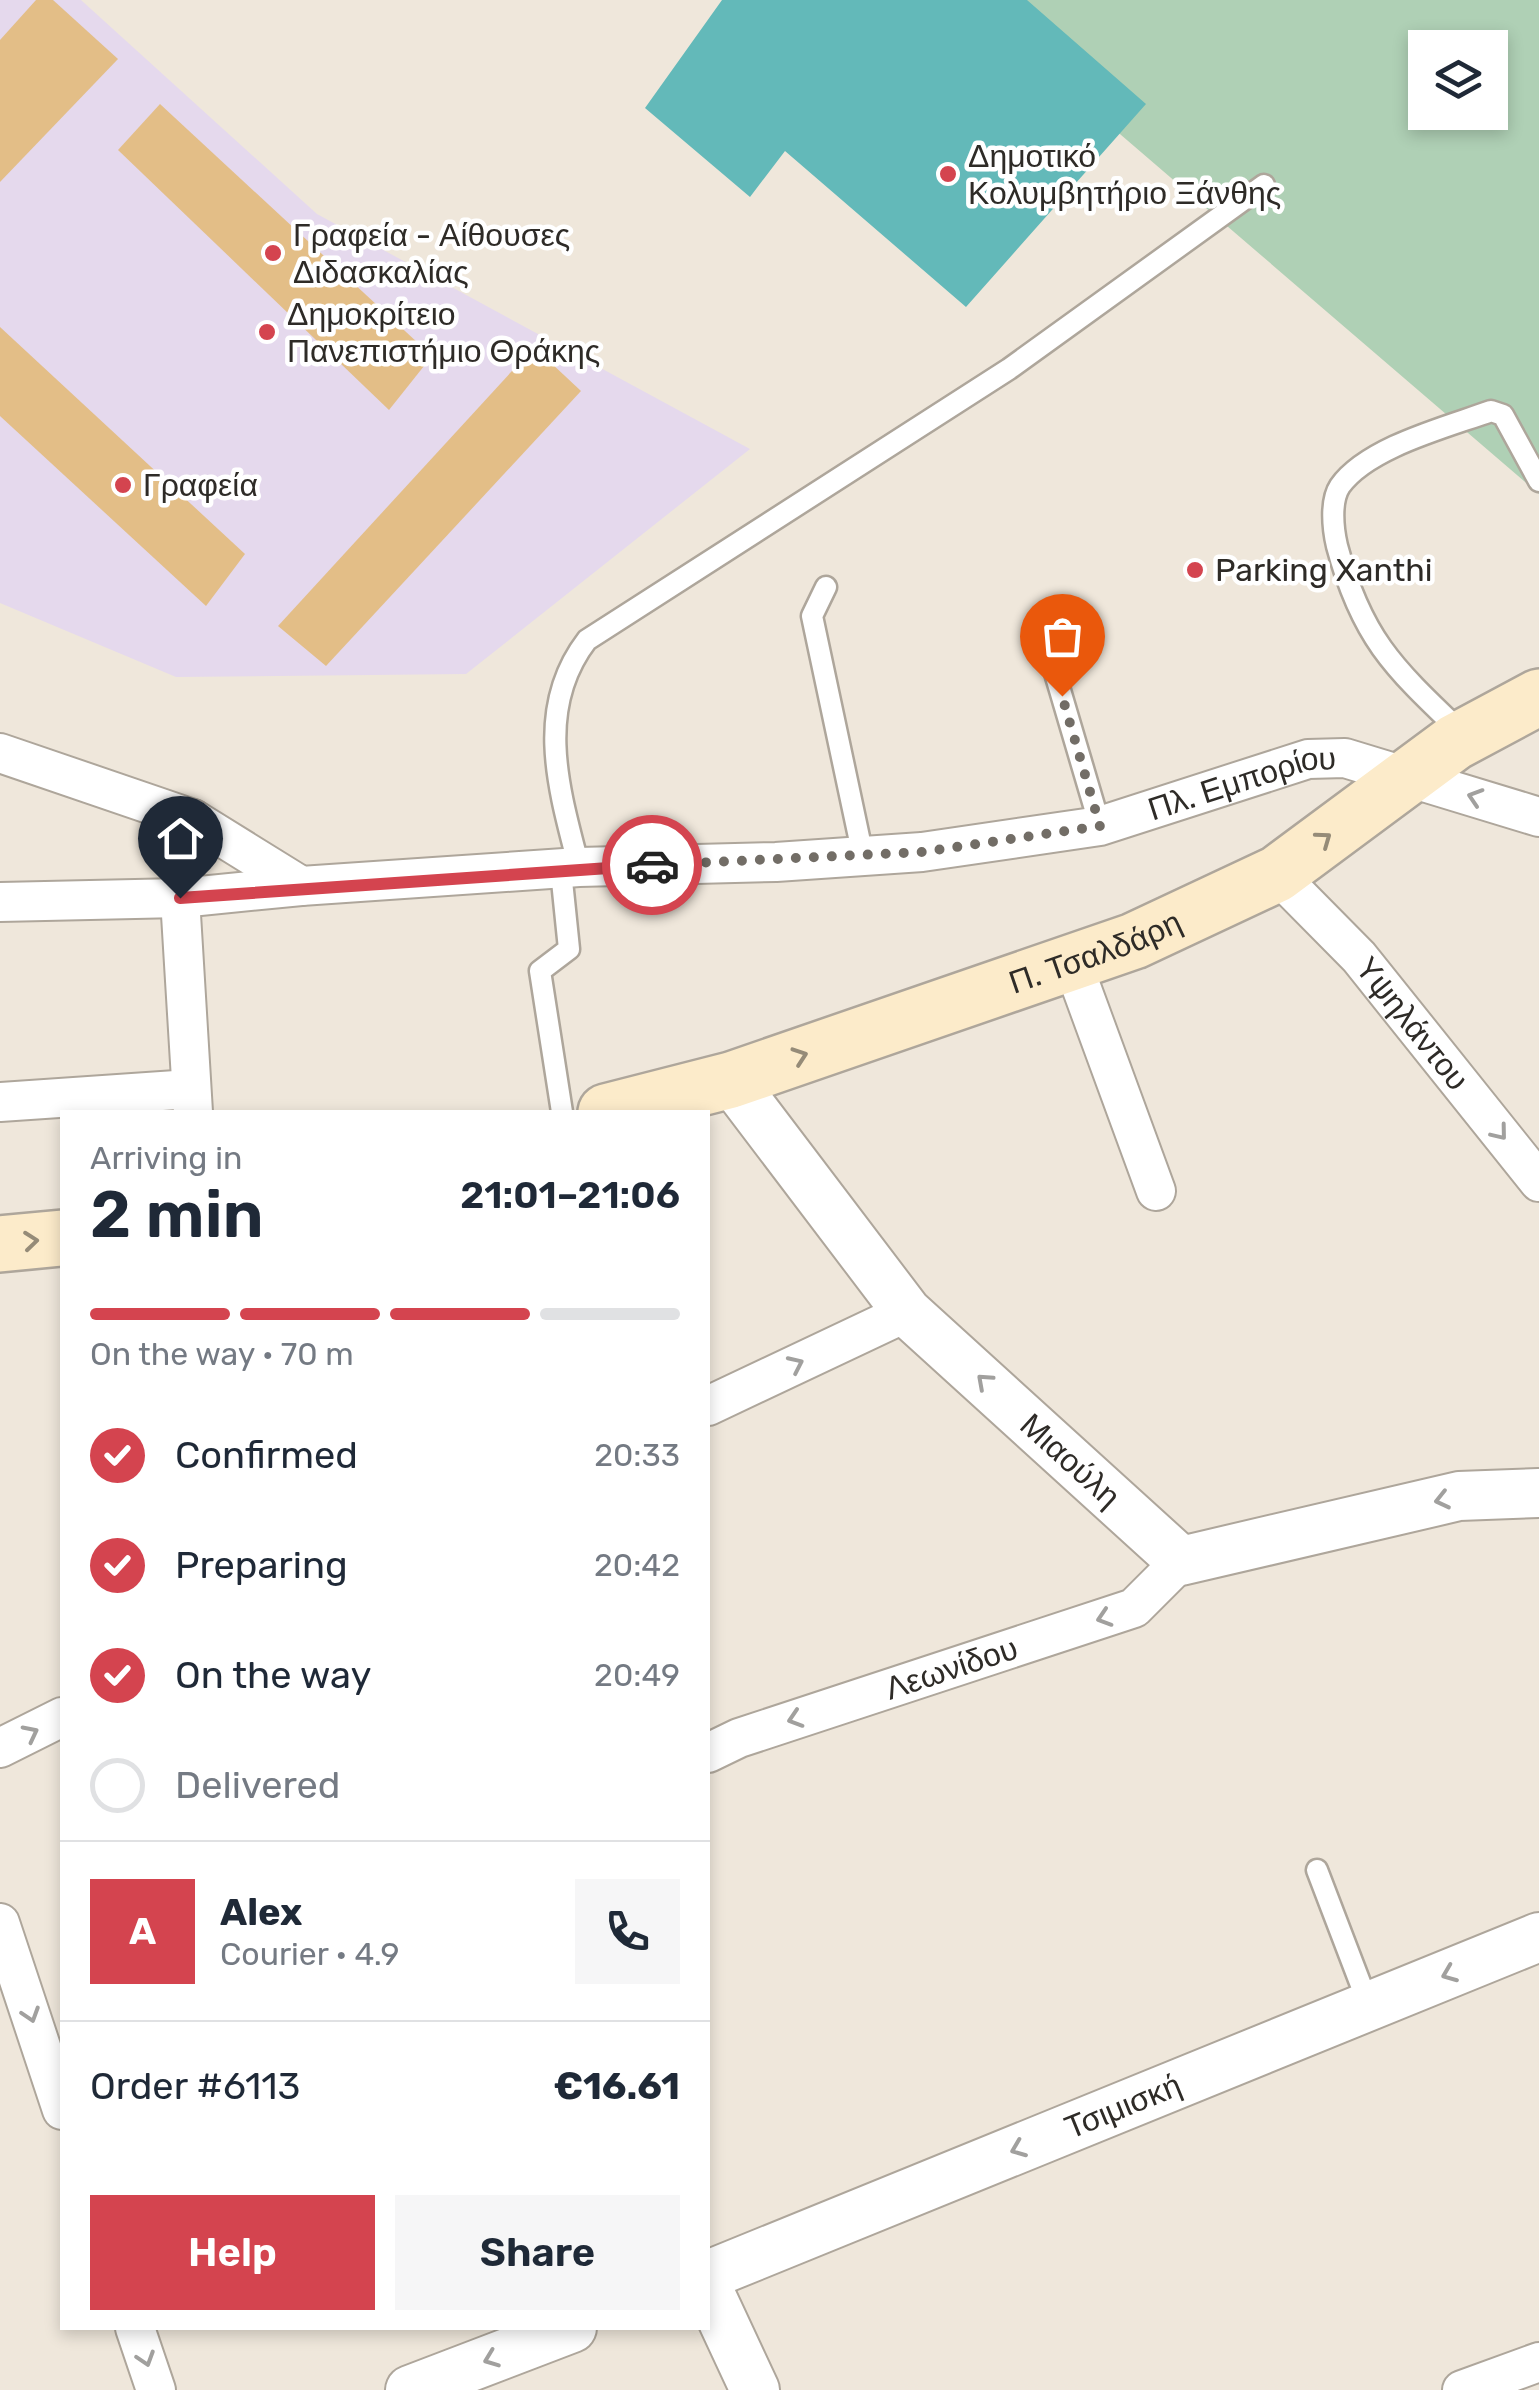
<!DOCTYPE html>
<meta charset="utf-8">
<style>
:root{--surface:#fff;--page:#f6f6f7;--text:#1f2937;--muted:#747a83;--line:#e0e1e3;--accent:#d4444f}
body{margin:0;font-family:Rubik,sans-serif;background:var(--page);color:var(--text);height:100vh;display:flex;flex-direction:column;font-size:38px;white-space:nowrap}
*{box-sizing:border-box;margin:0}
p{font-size:32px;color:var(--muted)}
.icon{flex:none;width:55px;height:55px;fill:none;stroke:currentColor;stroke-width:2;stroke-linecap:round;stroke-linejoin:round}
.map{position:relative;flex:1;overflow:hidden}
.drawer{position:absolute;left:60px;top:1110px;width:650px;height:1220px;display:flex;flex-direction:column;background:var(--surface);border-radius:0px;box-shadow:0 5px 15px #0003}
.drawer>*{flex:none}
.fabs{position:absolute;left:1408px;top:30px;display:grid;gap:20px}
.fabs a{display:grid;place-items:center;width:100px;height:100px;border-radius:0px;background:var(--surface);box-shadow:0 5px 15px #0003;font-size:50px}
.pin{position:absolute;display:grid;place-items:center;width:85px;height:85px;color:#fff;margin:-102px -42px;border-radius:50% 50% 50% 0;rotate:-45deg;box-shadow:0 0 10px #0007}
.pin .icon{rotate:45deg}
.courier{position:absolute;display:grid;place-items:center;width:100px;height:100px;margin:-50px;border:8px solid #d4444f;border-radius:50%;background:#fff;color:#222;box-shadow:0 2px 12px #0007}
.head em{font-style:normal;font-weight:600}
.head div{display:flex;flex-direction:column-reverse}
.head{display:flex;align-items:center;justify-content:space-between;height:170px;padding:0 30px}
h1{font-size:65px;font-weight:600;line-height:75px}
.bar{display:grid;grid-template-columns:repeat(4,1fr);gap:15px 10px;align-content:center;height:120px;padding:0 30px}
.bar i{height:12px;border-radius:8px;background:var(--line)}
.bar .on{background:var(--accent)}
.bar p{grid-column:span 4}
.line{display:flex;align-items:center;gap:25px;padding:0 30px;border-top:2px solid var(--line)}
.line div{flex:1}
.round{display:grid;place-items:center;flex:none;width:105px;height:105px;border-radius:0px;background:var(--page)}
ol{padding:0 30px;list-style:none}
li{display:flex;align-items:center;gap:30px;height:110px}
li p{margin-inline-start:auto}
li .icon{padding:10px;border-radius:50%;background:var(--accent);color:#fff;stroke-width:4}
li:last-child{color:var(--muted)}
li i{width:55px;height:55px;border:5px solid var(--line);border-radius:50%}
.action{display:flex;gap:20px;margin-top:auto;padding:20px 30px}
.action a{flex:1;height:115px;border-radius:0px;background:var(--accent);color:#fff;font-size:40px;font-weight:600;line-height:115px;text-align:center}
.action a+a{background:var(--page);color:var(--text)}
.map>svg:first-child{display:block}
</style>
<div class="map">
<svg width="1539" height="2390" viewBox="0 0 1539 2390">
<rect width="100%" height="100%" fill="#efe7db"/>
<!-- education -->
<polygon fill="#e5d9ed" points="0,0 81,0 317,214 750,449 466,674 176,677 0,603"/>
<!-- green -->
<path fill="#afd0b5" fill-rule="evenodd" d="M964,0h575v494zM1425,48h65v64h-65z"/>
<!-- water -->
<polygon fill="#63b9b9" points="722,0 1027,0 1146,104 966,307 785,151 750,197 645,108"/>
<!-- building -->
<g fill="#e3be87">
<polygon points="36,0 53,0 118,59 0,182 0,40"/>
<polygon points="160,104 432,356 389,410 118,150"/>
<polygon points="0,327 245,554 206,606 0,416"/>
<polygon points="534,347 581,391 326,666 278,626"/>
</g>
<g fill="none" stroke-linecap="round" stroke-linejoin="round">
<!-- service casing -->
<g stroke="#aea69b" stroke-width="25">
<g id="service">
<polyline points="826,587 812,616 863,856"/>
<polyline points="1052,663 1100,826"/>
<path d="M1464,735c-69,-66 -102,-95 -127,-189 -4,-17 -7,-45 3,-60 28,-39 107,-59 151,-75l12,4 36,66"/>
<path d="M579,867c-20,-77 -45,-158 8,-227l422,-271 255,-184"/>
<polyline points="561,871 569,949 540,971 562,1112"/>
<polyline points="1317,1870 1369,2006"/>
</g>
</g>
<!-- minor casing -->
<g stroke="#aea69b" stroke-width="42">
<g id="minor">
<path id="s1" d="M0,753l193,66 108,67 278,-19 197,-5 146,-10 178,-26 208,-67 37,-1 194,59"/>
<path id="s2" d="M1277,874l82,83 180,225"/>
<polyline points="0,902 180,898 301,886"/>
<polyline points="1072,962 1156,1191"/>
<polyline points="0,1102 191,1089"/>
<polyline points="193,1112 180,898 193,819"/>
<polyline points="708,1406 907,1312"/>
<polyline points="0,1748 62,1717"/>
<path id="s3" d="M708,1753l31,-15 395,-130 47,-47"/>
<polyline points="0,1923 62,2110"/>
<polyline points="135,2328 156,2390"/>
<polyline points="1462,2390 1539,2362"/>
</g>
</g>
<!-- tertiary casing -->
<g stroke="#aea69b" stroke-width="52">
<g id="tertiary">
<path id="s4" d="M731,1080l176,232 274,249 278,-65 80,-3"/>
<path id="s5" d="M708,2275l831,-338"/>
<polyline points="708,2289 755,2390"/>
<polyline points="410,2390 572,2328"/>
</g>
</g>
<!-- secondary casing -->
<g stroke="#aea69b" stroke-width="60">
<g id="secondary">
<path id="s6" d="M606,1112l125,-32 403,-139 143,-67 178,-132 84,-45"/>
<polyline points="0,1244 62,1238"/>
</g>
</g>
<!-- service -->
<use href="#service" stroke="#fff" stroke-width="20"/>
<!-- minor -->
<use href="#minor" stroke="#fff" stroke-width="38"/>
<!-- tertiary -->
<use href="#tertiary" stroke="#fff" stroke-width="48"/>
<!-- secondary -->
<use href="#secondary" stroke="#fcebca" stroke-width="55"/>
</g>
<!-- one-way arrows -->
<defs><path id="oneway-chevron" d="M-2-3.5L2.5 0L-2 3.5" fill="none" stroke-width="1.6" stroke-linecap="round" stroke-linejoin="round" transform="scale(2.5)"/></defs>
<g stroke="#a1a09e">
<use href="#oneway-chevron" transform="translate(1475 797) rotate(-162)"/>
<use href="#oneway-chevron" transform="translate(1500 1133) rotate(51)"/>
<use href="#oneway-chevron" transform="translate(796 1364) rotate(-25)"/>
<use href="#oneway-chevron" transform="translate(984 1381) rotate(-138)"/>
<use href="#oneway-chevron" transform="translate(1442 1500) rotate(167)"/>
<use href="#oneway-chevron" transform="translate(1104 1618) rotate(162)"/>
<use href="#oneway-chevron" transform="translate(795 1719) rotate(162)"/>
<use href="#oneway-chevron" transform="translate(31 1733) rotate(-27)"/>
<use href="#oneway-chevron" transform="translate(1449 1974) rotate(158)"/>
<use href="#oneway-chevron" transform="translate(31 2015) rotate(72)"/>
<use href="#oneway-chevron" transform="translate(1018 2149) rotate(158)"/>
<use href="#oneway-chevron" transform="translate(146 2359) rotate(72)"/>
<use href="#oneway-chevron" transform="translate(491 2359) rotate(159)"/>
</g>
<g stroke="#958b78">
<use href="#oneway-chevron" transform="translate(1324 839) rotate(-36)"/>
<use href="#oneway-chevron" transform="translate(800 1056) rotate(-19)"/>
<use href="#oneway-chevron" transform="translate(31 1241) rotate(-6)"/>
</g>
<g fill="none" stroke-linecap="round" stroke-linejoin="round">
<!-- done -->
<polyline stroke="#726d66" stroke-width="10" stroke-dasharray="0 18" points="652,865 922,852 1100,826 1062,696"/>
<!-- route -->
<polyline stroke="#d4444f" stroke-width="12" points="180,898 652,865"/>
</g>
<!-- markers -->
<g fill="#d4444f" stroke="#fff" stroke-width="4">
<circle cx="948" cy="174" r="10"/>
<circle cx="273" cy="253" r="10"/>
<circle cx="267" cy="332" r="10"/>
<circle cx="123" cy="485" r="10"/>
<circle cx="1195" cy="570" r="10"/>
</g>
<g text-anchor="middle" stroke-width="9" stroke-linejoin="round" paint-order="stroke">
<!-- poi labels -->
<g font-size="32" fill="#2e2b27" stroke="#fff" text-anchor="start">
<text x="968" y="167">Δημοτικό<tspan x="968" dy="37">Κολυμβητήριο Ξάνθης</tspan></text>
<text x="293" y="246">Γραφεία - Αίθουσες<tspan x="293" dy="37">Διδασκαλίας</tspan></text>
<text x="287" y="325">Δημοκρίτειο<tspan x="287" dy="37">Πανεπιστήμιο Θράκης</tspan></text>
<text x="143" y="496">Γραφεία</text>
<text x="1215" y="581">Parking Xanthi</text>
</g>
<!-- street labels -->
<g font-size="32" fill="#2e2b27" stroke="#fff">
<text dy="11" stroke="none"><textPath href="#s1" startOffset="1282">Πλ. Εμπορίου</textPath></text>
<text dy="11" stroke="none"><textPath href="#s6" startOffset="515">Π. Τσαλδάρη</textPath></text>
<text dy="11" stroke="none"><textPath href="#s2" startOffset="202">Υψηλάντου</textPath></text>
<text dy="11" stroke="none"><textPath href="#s4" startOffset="512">Μιαούλη</textPath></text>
<text dy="11" stroke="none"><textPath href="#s3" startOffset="258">Λεωνίδου</textPath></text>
<text dy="11" stroke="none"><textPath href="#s5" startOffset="448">Τσιμισκή</textPath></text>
</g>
</g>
</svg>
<div class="fabs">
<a><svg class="icon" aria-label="layers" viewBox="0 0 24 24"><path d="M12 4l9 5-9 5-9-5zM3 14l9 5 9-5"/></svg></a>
</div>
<div class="pin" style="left:1062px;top:696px;background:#ea580c"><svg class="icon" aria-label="bag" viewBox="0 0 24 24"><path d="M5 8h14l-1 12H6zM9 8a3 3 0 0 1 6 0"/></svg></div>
<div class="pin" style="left:180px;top:898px;background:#1f2937"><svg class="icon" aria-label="home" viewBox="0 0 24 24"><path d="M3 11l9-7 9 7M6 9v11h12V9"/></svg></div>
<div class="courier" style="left:652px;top:865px"><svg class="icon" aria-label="car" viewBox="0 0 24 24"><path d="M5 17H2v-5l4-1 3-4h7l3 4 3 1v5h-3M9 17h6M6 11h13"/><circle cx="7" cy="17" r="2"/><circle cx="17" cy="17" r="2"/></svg></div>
<section class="drawer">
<div class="head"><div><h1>2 min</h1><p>Arriving in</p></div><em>21:01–21:06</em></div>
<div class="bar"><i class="on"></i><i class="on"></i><i class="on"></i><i></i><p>On the way · 70 m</p></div>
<ol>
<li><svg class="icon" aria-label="check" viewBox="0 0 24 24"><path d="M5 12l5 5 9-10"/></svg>Confirmed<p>20:33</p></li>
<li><svg class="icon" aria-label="check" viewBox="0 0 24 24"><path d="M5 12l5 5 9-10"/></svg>Preparing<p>20:42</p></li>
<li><svg class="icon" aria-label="check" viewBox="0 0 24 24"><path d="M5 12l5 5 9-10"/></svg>On the way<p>20:49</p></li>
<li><i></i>Delivered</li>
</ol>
<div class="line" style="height:180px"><b class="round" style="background:var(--accent);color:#fff">A</b><div><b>Alex</b><p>Courier · 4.9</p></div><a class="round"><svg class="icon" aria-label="phone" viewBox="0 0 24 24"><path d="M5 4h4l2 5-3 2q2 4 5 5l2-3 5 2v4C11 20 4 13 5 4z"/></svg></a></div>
<div class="line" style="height:130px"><div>Order #6113</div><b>€16.61</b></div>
<div class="action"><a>Help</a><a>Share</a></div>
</section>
</div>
